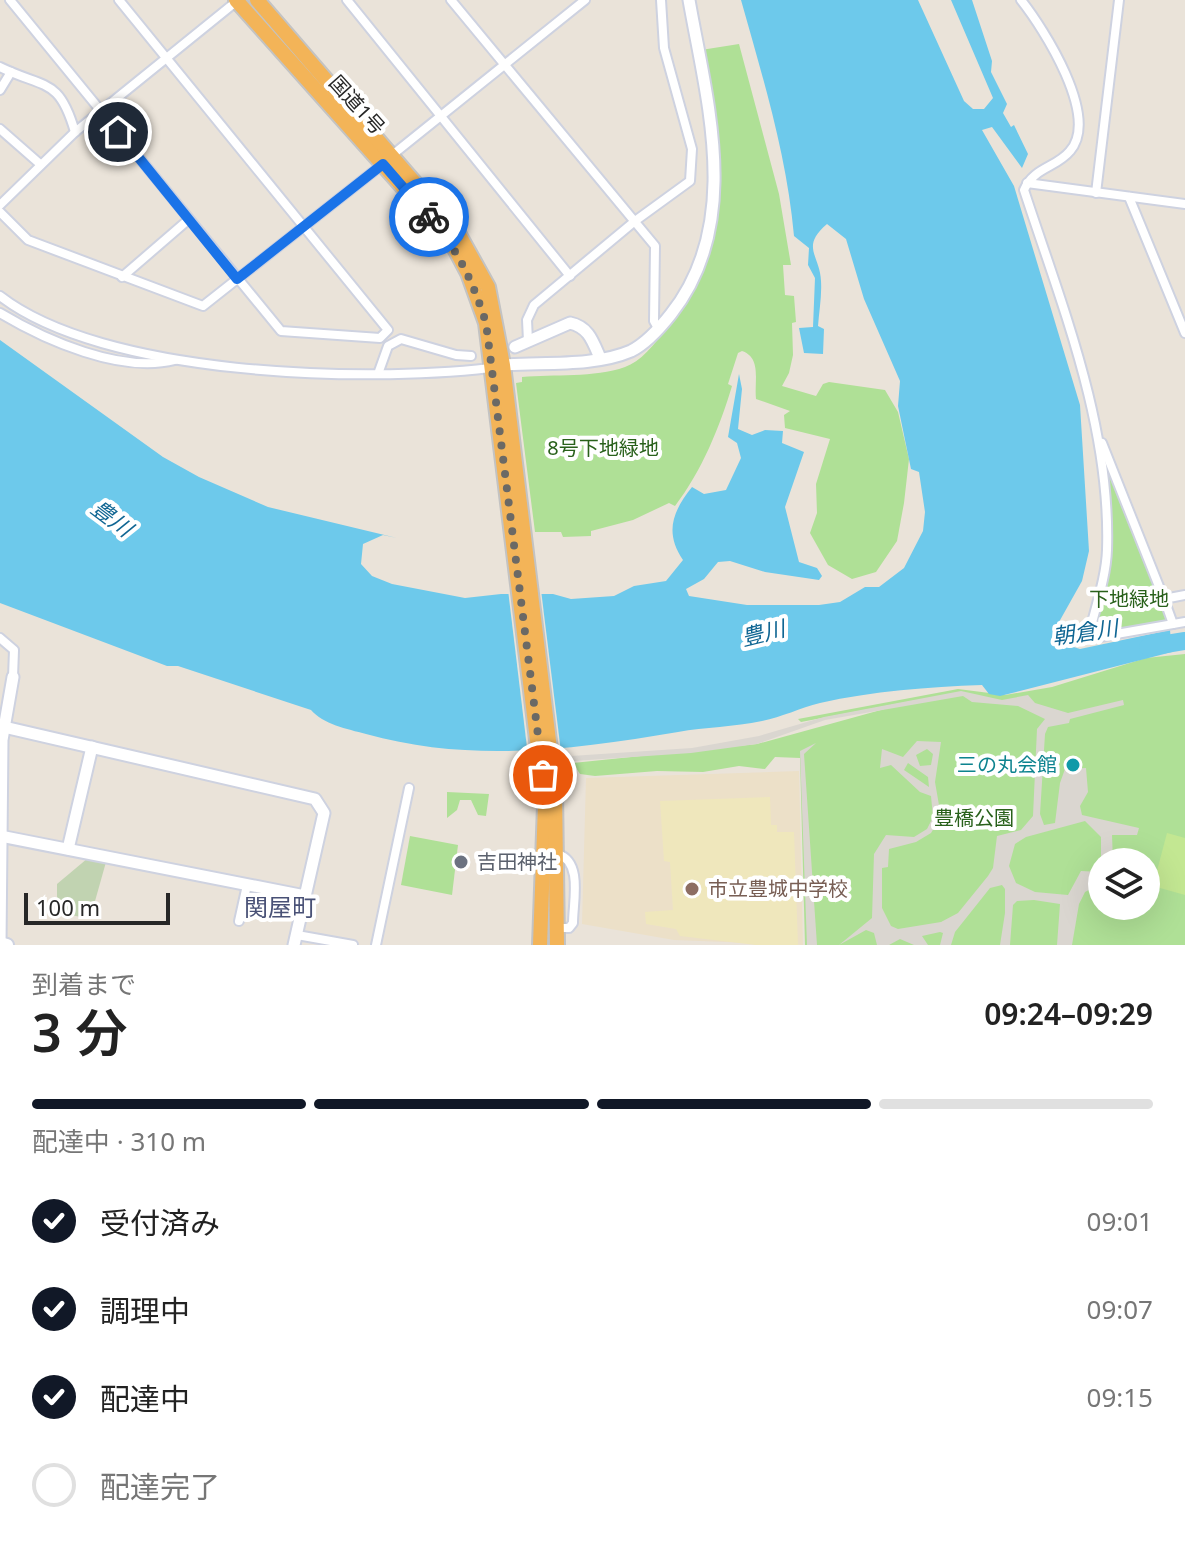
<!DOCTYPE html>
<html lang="ja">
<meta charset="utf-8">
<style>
:root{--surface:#fff;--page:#f2f2f2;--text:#222;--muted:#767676;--line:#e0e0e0;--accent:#111827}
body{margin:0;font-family:"Noto Sans","Noto Sans JP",sans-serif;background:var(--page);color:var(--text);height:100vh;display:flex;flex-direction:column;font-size:30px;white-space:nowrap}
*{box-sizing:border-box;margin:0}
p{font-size:26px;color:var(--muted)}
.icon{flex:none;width:44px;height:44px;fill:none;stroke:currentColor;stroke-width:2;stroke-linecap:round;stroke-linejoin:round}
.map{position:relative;height:945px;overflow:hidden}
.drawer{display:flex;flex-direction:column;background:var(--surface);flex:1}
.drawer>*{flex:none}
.tools{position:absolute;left:1088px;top:848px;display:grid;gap:16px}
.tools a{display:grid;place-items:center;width:72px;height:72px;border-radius:50%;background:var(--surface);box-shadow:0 8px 32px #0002;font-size:40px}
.scale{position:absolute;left:24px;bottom:20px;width:146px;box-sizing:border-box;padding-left:8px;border:4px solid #272727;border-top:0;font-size:22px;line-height:28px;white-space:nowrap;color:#272727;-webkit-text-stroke:6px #fff;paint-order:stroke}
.pin{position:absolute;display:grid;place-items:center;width:68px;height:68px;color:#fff;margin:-34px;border:4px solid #fff;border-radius:50%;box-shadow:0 2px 8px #0007}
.courier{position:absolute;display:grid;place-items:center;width:80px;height:80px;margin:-40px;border:6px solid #1a73e8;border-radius:50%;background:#fff;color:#222;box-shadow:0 2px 10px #0007}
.headline em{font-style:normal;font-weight:600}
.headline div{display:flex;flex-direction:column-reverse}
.headline{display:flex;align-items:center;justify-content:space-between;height:136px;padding:0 32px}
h1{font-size:52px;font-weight:600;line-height:60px}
.bar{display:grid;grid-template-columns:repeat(4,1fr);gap:12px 8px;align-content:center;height:96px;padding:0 32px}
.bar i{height:10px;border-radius:6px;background:var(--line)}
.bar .selected{background:var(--accent)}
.bar p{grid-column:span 4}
ol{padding:0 32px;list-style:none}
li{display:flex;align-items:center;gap:24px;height:88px}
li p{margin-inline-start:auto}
li .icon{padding:8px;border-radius:50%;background:var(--accent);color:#fff;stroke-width:4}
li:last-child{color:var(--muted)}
li i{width:44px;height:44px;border:4px solid var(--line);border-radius:50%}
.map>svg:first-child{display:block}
</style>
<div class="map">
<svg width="1185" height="945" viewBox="0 0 1185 945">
<rect width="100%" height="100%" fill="#eae3d9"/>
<!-- education -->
<polygon fill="#ece0c8" points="799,771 803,945 674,940 582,924 586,778"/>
<!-- green -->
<g fill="#afe096" fill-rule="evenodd">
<path d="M739,44l40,150 12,71h-8l2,30 9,1 2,26 -4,1 1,32 -4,18 -7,13 34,10 7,-12 6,-2 56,8 13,22 11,47 -5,44 -7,38 -21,31 -24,7 -24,-14 -18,-32 7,-20 -1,-29 14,-45 -45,-11 -1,-13 6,-4 -34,-12c-2,-18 6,-41 -14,-48l-4,2 -10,31 4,2c-12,40 -30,85 -57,120l-6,-3 -36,17 -42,11v5l-28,1 -2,-5h-26l-19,-149 6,-1v-5c32,-3 72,1 103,-10 48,-17 94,-143 96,-190 1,-43 -12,-86 -20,-127z"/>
<polygon points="1095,427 1173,624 1088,639 1107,552"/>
<path d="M1185,654v291h-380l-5,-187 -25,-1 -10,12 -26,-3 -36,6 -46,-1 -62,5 -15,-2 -7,-11 184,-19 160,-44 -116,22 -3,-3 160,-30 47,6 47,-8 94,-29zM1102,862h44v44h-44z"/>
<polygon points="447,792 489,794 486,816 478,815 471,800 460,800 457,810 447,818"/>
<polygon points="410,836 458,845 452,895 401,885"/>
</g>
<!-- sand -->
<polygon fill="#efe7bc" points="770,797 771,825 777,825 777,832 794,832 798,945 756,945 680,936 676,929 646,924 645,912 673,910 670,862 664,861 660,801"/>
<!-- cemetery -->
<polygon fill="#c1d3b1" points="88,858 106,862 90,919 57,912 57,884"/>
<!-- pitch -->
<polygon fill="#c3e792" points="1167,833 1185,838 1185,895 1153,886"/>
<!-- plaza -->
<g fill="#dad6d0" fill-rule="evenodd">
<path d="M961,691l41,9 26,-5 7,8 33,10 55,-13 1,5 -54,14 -1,4 -21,4 -3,7 -5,80 4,11 11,-2 5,-40 5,-14 21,-1 2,24 -8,14 2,9 57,13 -2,7h-25l1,27h-11v21l-17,9 -6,12 -7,41h-15l3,-41 -26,-4 -17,1 -4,4 -3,40h-10l5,-32v-24l-3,-4 -12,3 -35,44 -4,13h-11l3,-12 -3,-1 -18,4 6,9h-14l-14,-6 -11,6h-12l-3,-12 -8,-3 -27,15 33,-27 2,-64 12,-19 28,2 13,-8 6,-12 -2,-21 -11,-4 -29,-27 -11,3 2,-19 21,8 14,-16 24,1 -6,40 5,29 -3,12 -6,10 -15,9 -27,7 -1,18 -6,1v40l9,18 7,3 43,-7 17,-9 30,-37 5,-8 4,-32 24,-6 12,-14 4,-87 8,-10 -27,-13 -46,-4 -9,-6 -138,24 -68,24 -66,9 -117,8 -3,-5 121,-8 67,-12 65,-19zM927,749l6,5 -2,11 -11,1 -4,-11zM908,763l20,14 1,10 -25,-17zM1085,821l16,16v35l-20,-1 -13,24 -33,-3 -19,-9 -7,-17 6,-22 11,-7z"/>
<polygon points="816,743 804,754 817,945 807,945 800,751"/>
</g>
<!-- water -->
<path fill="#6dc9eb" d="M741,0h177l46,101 9,8h11l9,-11 -42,-98h21l20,61 -1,11 16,32 -4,9 8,14 3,-2 14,29 -6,14 -30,-41 -10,3 32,56 66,219 9,146 -7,30 -23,41 -5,19 26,8 90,-19 2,22 -172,44 -11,-2 -7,-9c-54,2 -109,6 -162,18 -20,5 -38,14 -58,18 -28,6 -57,6 -84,11 -106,18 -208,31 -312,2 -19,-5 -43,-10 -55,-24l-133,-44h-11l-167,-63v-263l163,117 36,20 69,30 129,31 -14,-3 -20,9 -2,20 11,12 20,8 73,14 36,-4h52l18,5 43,-3 20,-10 32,-5 17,-21c-19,-28 -10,-49 9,-73l12,7 22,-4 15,-32 -4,-15 -9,-6 11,-63 3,15 -4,40 14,6 13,-5 18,1 -1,12 22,9 -19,55 14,55 18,6 5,8 -3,4 -54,-8 -35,-11 -12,1 -14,17 -18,10 3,7 58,9h72l21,-3 25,-15h14l25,-19 19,-37 2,-19 -6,-40 -8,-3 -13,-63 2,-25 -36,-82 -18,-60 -19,-15c-27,23 -7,31 -6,57 1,15 -2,31 -3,45l6,3 -1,25 -19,-1 -5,-25 14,-1 2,-49 -7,-13 1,-17 -15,-12c-7,-80 -31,-158 -53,-236z"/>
<!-- pier -->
<polygon fill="#eae3d9" points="508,590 541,590 561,752 528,756"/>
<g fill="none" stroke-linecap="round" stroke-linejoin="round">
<!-- river -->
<polyline stroke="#6dc9eb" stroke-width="18" points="1148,647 1185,641"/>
<!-- minor casing -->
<g stroke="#ced2e0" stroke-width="12">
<g id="minor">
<polyline points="10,0 281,331 380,338 388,330 119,0"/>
<polyline points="347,0 570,276"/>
<polyline points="451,0 655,246 654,321 658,328"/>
<path d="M1021,0c23,29 79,117 49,151 -14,17 -36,16 -46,39 38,116 87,236 83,360 -1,29 -13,61 -19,89l97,-17"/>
<path d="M0,67c45,22 59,10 75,65"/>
<polyline points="0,90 11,72"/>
<polyline points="0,129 40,164"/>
<polyline points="391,156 585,0"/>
<polyline points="1027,183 1185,204"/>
<polyline points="1096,193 1119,0"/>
<polyline points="1129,197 1185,333"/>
<polyline points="0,205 75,132 237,1"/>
<polyline points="0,212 28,240 203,306 383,164"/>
<polyline points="122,277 188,220"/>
<path d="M0,296c103,80 363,87 490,72"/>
<path d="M0,313c45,27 121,61 175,47"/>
<polyline points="528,341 527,320 534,305 635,221 690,181 692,149 664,48 661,0"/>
<polyline points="378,374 388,346 401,339 456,355 471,356"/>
<polyline points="1102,443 1164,599"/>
<polyline points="1173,624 1164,599 1185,595"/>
<polyline points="0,638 14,650 13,677"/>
<polyline points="239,921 247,885"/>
<path d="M558,928h11l4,-5c0,-21 10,-61 -15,-69"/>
<polyline points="297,935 353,945"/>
<polyline points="376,945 409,788"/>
</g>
</g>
<!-- tertiary casing -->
<g stroke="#ced2e0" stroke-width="15">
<g id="tertiary">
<path d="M515,347l55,-24c19,4 23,19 30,35"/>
<path d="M503,365c40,-3 91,2 128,-14 16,-8 29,-23 40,-37 72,-91 36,-212 18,-314"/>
<polyline points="0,726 315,799 324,813 294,945"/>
<polyline points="0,836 305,896"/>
<polyline points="68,849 92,747"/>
<polyline points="0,945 2,740 13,677"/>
</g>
</g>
<!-- secondary casing -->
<g stroke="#ced2e0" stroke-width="16">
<polyline id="secondary" points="0,943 7,945"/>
</g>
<!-- trunk casing -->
<g stroke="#c3c3c3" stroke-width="18">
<g id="trunk">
<polyline points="236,0 451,241 468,273 486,323 545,805 540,945"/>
<polyline points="257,0 458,233 488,287 503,365 555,790 557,945"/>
</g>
</g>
<!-- minor -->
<use href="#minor" stroke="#fff" stroke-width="8"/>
<!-- tertiary -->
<use href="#tertiary" stroke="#fff" stroke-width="11"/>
<!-- secondary -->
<use href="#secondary" stroke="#fff" stroke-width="12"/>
<!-- trunk -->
<use href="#trunk" stroke="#f3b458" stroke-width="14"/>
</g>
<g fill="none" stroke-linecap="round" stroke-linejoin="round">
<!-- done -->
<path stroke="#6b6965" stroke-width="8" stroke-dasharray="0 14.4" d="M429,217c29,32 44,65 57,106l57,452"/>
<!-- route -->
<polyline stroke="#1a73e8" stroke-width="10" points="118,132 237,279 383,164 429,217"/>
</g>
<!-- markers -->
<circle fill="#0f9aa8" stroke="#fff" stroke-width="3" cx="1073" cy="765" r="8"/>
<circle fill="#6b7280" stroke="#fff" stroke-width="3" cx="461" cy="862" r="8"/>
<circle fill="#8d6e63" stroke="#fff" stroke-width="3" cx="692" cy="889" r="8"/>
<g text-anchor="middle" stroke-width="8" stroke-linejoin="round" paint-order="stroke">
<!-- street labels -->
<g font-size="20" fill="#272727" stroke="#fff">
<text transform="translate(357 105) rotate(48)" y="7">国道1号</text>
</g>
<!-- park labels -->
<g font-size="20" fill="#29611b" stroke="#fff">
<text x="603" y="455">8号下地緑地</text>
<text x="1129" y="606">下地緑地</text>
<text x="974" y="825">豊橋公園</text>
</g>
<!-- culture labels -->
<g font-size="20" fill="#0d838f" stroke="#fff" text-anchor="end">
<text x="1057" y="772">三の丸会館</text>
</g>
<!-- worship labels -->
<g font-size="20" fill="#5b616d" stroke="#fff" text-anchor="start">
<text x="477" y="869">吉田神社</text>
</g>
<!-- education labels -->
<g font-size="20" fill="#785e54" stroke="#fff" text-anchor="start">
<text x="708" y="896">市立豊城中学校</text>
</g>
<!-- water labels -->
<g font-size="22" font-style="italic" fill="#106693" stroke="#fff">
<text transform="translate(112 518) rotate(37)" y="8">豊川</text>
<text transform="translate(1085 632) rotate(-8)" y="8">朝倉川</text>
<text transform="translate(763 633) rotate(-14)" y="8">豊川</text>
</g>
<!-- quarter labels -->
<g font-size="24" fill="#495176" stroke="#fff">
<text x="280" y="916">関屋町</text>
</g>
</g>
</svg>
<div class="tools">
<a><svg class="icon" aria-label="layers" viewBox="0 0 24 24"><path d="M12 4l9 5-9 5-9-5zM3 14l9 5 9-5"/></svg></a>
</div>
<div class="scale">100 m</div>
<div class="pin" style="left:543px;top:775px;background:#ea580c"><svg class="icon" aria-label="bag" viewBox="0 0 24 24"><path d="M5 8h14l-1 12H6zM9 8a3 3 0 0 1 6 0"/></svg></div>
<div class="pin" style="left:118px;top:132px;background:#1f2937"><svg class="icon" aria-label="home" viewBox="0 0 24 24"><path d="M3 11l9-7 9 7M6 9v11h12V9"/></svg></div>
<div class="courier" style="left:429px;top:217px"><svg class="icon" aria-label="bike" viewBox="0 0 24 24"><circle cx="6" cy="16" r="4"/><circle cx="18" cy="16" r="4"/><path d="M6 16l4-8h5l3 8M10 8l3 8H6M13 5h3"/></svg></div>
</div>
<section class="drawer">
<div class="headline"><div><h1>3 分</h1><p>到着まで</p></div><em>09:24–09:29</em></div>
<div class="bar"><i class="selected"></i><i class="selected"></i><i class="selected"></i><i></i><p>配達中 · 310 m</p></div>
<ol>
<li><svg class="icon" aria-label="check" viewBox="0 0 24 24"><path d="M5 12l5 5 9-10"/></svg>受付済み<p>09:01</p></li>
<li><svg class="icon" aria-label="check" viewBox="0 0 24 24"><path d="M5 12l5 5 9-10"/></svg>調理中<p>09:07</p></li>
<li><svg class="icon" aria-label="check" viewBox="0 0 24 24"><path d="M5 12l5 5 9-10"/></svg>配達中<p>09:15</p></li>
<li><i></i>配達完了</li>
</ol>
</section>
